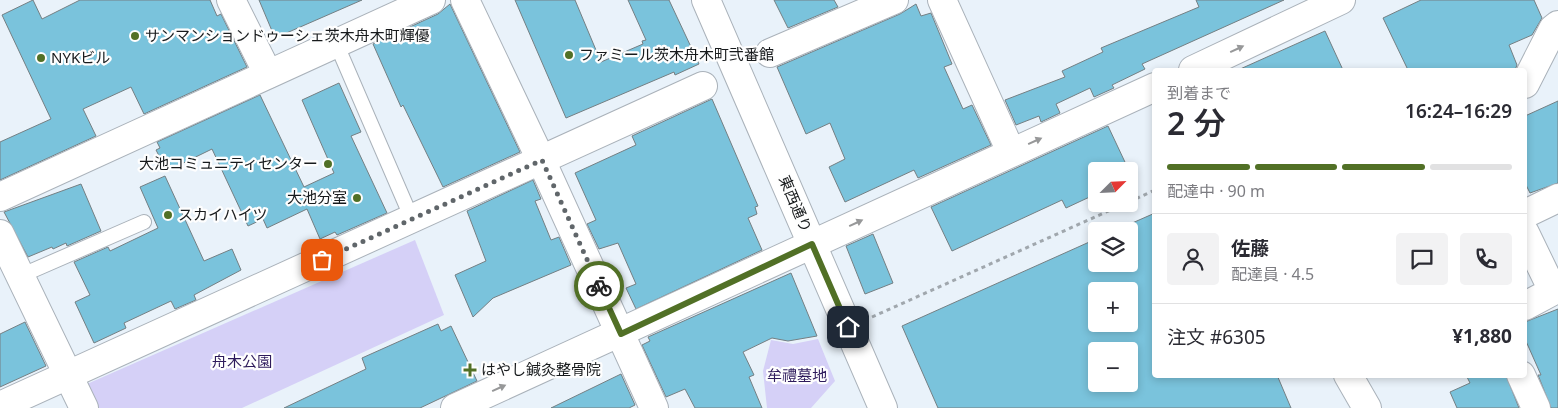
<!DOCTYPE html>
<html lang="ja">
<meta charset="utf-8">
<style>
:root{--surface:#fff;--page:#f2f2f3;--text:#2b2b33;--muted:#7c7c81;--line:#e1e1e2;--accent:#517026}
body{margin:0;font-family:"Noto Sans","Noto Sans JP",sans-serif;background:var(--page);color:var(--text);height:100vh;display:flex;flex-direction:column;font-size:19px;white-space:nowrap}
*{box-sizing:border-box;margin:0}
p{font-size:16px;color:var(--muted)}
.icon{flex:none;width:28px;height:28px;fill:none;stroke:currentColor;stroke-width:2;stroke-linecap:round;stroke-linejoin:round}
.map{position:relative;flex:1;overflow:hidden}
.details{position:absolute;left:1152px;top:68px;width:375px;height:310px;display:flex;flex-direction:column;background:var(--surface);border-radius:5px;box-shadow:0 2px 8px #0003}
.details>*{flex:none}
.needle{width:32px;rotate:66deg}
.controls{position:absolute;left:1088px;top:162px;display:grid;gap:10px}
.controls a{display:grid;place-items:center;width:50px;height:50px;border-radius:5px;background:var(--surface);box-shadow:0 2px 8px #0003;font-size:25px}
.pin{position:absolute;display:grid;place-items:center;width:42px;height:42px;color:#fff;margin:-21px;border-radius:10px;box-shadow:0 2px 8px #0006}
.courier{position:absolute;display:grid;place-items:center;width:50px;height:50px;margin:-25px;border:4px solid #517026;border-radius:50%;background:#fff;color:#222;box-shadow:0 1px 6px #0007}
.head em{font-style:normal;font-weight:600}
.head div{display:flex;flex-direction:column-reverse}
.head{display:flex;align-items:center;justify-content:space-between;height:85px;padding:0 15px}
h1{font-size:32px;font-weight:600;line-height:38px}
.bar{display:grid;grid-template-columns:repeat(4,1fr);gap:8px 5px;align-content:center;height:60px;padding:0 15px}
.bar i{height:6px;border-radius:4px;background:var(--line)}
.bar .selected{background:var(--accent)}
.bar p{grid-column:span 4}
.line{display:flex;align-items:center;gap:12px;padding:0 15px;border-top:1px solid var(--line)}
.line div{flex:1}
.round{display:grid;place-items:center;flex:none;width:52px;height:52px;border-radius:5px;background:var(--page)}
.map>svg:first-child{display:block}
</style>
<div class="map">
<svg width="1558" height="408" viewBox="0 0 1558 408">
<rect width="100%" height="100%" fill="#e9f2fa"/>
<!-- green -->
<g fill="#d5d0f7">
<polygon points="415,240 444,315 242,408 98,408 87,384"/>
<polygon points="818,339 835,381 811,408 767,408 763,371 771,340 793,344"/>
</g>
<!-- building -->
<g fill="#7ac3dc" stroke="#747f83" fill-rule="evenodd">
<polygon points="33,0 42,19 80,0 210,0 217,16 221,14 247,67 144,114 131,87 83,109 96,136 0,180 0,142 51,119 2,15"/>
<polygon points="259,0 362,0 275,38"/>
<polygon points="515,0 575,0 601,62 643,44 642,41 646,40 628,0 669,0 699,64 675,75 674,72 566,118"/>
<polygon points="774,0 834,0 838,7 788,28"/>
<polygon points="1196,0 1284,0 1142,64 1145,69 1112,85 1114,88 1094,97 1090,88 1056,104 1060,113 1041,122 1039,116 1016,125 1005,100 1065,77 1062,71 1103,52 1101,48 1199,7"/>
<polygon points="1421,0 1534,0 1542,18 1532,35 1509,45 1517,65 1515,70 1408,70 1383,18"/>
<polygon points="450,4 520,152 443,187 403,105 401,107 373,44 438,14"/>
<polygon points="916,4 921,16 931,13 952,64 944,67 963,109 972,105 991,145 918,178 914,170 845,202 829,167 845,159 830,123 806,134 777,67 900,14"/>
<polygon points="1325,31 1343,70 1238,70"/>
<polygon points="339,83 361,132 351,136 387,213 337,235 335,232 320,239 307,209 267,228 263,219 248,226 212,149 167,171 156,150 160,148 157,142 260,95 304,187 334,173 302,100"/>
<polygon points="712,99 758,206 755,207 757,214 748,218 762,250 636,309 626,288 636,284 618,243 599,249 587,224 596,220 575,173 636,145 632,136"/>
<polygon points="1558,101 1558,183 1530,193 1525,183 1525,116"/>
<polygon points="1108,126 1132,177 1129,179 1129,171 1096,171 1096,194 1066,208 1062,200 952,251 931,207"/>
<polygon points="165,176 204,261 232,249 241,270 194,295 196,300 175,309 171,301 124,323 126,328 94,343 75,302 90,295 74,262 108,247 110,251 158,228 140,187"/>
<polygon points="533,180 541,199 535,201 551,240 559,237 571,265 493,298 473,317 455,275 486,261 467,211"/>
<polygon points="81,184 101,231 67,246 66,243 53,249 52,247 28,257 4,212"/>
<path d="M1155,213v162h122l14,33h-353l-36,-82 194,-87v25h33v-33h-15zM1096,291h33v33h-33zM1096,351h33v33h-33z"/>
<polygon points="873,234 893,283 865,294 846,246"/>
<polygon points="791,273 817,336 788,341 772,338 743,352 754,375 749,377 762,408 695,408 685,389 666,397 642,345 650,341 648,337"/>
<polygon points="1558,309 1558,408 1551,408 1538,375 1541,375 1525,339 1525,322"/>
<polygon points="25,322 46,366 0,387 0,334"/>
<polygon points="438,324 441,331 451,326 477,381 420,408 284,408 366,369 362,358"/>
<polygon points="621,374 635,405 629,408 551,408"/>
<polygon points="1466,375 1506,375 1519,408 1457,408 1450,392 1470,383"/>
</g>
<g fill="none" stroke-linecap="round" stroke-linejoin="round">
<!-- lane casing -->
<g stroke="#aab2ba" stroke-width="16">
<g id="lane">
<polyline points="336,43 412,219"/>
<polyline points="20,276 144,222"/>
</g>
</g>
<!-- street casing -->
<g stroke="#aab2ba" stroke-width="30">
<g id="street">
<polyline points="231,0 268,74"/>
<polyline points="465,0 541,160 654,408"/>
<polyline points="942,0 1011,152"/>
<polyline points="770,53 894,0"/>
<polyline points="1193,70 1341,0"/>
<polyline points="1525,84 1553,29 1558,25"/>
<polyline points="0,197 431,0"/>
<polyline points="1527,213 1558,198"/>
<polyline points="1525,233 1553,291 1525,306"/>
<polyline points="0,234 84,408"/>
<polyline points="1348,375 1367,408"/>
<polyline points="1521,375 1536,408"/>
<polyline points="0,406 703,86"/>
<path d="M455,408c234,-105 466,-215 700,-321"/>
</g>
</g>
<!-- secondary casing -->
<g stroke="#aab2ba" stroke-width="30">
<polyline id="secondary" points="706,0 883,408"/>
</g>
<!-- path -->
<g stroke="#a0a7ad" stroke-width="3" stroke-dasharray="4 4" stroke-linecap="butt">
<polyline points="1129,202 1155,190"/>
<polyline points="872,317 1124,204"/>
</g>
<!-- lane -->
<use href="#lane" stroke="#fff" stroke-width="14"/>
<!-- street -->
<use href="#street" stroke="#fff" stroke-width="28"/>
<!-- secondary -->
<use href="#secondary" stroke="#fff" stroke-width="28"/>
</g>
<!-- one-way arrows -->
<defs><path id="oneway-solid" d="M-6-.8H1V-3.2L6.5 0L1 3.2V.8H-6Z" transform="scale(1.25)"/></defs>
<g fill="#979899">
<use href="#oneway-solid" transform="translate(1237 49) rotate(-25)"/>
<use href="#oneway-solid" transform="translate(1035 141) rotate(-24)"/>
<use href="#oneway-solid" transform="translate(856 223) rotate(-25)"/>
<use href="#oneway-solid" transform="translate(499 388) rotate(-24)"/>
</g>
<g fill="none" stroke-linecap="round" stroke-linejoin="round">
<!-- done -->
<polyline stroke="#60666a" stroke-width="5" stroke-dasharray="0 9" points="322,260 542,160 599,286"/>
<!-- route -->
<polyline stroke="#517026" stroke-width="6" points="599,286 621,334 812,244 848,327"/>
</g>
<!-- markers -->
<g fill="#517026" stroke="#fefefe" stroke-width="2">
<circle cx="135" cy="36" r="5"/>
<circle cx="569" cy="55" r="5"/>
<circle cx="41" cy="58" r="5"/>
<circle cx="328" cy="164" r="5"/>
<circle cx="357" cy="198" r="5"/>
<circle cx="168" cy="215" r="5"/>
<path d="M467.5 362.5h5v5h5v5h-5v5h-5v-5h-5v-5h5z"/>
</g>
<g text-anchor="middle" stroke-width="4.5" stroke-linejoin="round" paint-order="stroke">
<!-- poi labels -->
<g font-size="15" fill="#171a1c" stroke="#fefefe" text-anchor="start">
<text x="145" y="41">サンマンションドゥーシェ茨木舟木町輝優</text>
<text x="579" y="60">ファミール茨木舟木町弐番館</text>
<text x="51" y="63">NYKビル</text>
<text x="318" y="169" text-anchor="end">大池コミュニティセンター</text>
<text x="347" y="203" text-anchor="end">大池分室</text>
<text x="178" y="220">スカイハイツ</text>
<text x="481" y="375">はやし鍼灸整骨院</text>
</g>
<!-- street labels -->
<g font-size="15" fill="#171a1c" stroke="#fefefe">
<text transform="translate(795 204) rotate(67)" y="5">東西通り</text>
</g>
<!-- park labels -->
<g font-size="15" fill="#2e1b5c" stroke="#fefefe">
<text x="242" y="367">舟木公園</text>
<text x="797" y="381">牟禮墓地</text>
</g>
</g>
</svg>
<div class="controls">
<a><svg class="needle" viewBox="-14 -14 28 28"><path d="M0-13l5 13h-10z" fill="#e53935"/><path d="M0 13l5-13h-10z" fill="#7c7c81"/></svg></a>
<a><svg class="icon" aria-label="layers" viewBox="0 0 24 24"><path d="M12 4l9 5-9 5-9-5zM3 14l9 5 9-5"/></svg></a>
<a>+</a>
<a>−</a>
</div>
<div class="pin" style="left:322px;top:260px;background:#ea580c"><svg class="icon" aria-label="bag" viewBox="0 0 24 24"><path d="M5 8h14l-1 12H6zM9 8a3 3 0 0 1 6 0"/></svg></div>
<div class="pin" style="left:848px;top:327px;background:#1f2937"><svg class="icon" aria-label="home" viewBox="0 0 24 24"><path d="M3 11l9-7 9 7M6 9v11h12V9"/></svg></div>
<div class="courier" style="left:599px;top:286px"><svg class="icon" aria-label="bike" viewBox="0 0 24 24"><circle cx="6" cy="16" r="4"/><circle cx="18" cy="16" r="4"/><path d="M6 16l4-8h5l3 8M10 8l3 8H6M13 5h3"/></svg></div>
<section class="details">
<div class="head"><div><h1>2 分</h1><p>到着まで</p></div><em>16:24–16:29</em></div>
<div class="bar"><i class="selected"></i><i class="selected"></i><i class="selected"></i><i></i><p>配達中 · 90 m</p></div>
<div class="line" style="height:90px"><a class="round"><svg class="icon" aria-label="person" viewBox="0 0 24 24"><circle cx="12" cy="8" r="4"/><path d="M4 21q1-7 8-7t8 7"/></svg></a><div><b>佐藤</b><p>配達員 · 4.5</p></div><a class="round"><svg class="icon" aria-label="chat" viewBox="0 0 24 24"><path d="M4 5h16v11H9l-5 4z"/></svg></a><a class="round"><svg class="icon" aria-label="phone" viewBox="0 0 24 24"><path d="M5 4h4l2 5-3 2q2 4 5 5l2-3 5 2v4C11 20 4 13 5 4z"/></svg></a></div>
<div class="line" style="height:65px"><div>注文 #6305</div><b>¥1,880</b></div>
</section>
</div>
